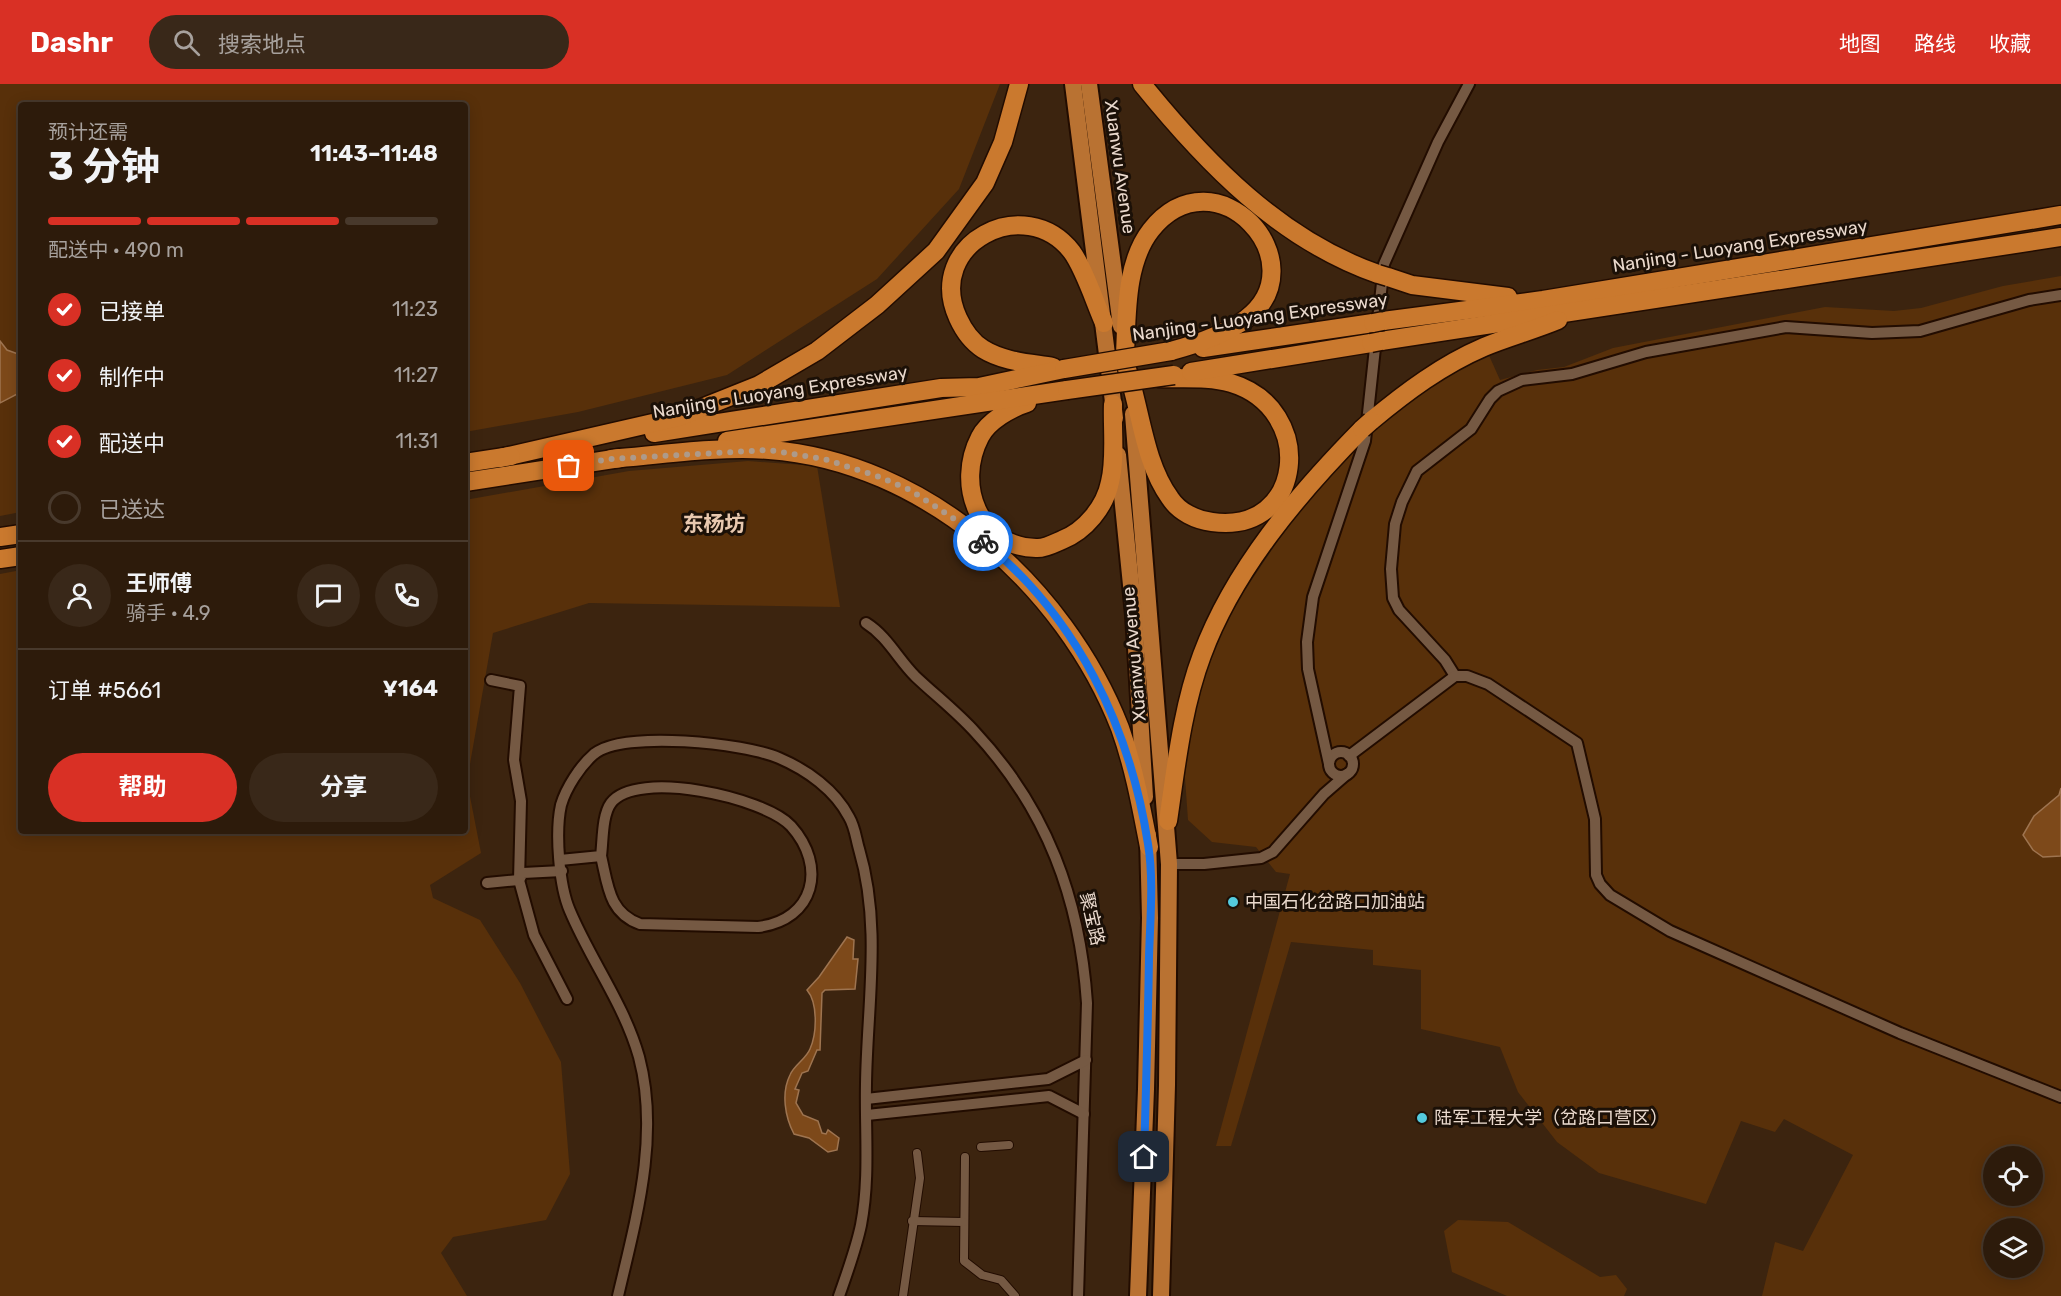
<!DOCTYPE html>
<html lang="zh">
<meta charset="utf-8">
<style>
:root{--surface:#2d1b0b;--page:#392819;--text:#f1f3f6;--muted:#a7a19d;--line:#48392c;--accent:#d93025}
body{margin:0;font-family:Rubik,"Noto Sans SC",sans-serif;background:var(--page);color:var(--text);height:100vh;display:flex;flex-direction:column;font-size:22px;white-space:nowrap}
*{box-sizing:border-box;margin:0}
p{font-size:20px;color:var(--muted)}
.icon{flex:none;width:33px;height:33px;fill:none;stroke:currentColor;stroke-width:2;stroke-linecap:round;stroke-linejoin:round}
.map{position:relative;flex:1;overflow:hidden}
.panel{position:absolute;left:18px;top:18px;width:450px;height:732px;display:flex;flex-direction:column;background:var(--surface);border-radius:6px;box-shadow:0 3px 15px #0003,0 0 0 2px var(--line)}
.panel>*{flex:none}
.buttons{position:absolute;left:1983px;top:1062px;display:grid;gap:12px}
.buttons a{display:grid;place-items:center;width:60px;height:60px;border-radius:50%;background:var(--surface);box-shadow:0 3px 15px #0003,0 0 0 2px var(--line);font-size:30px}
.pin{position:absolute;display:grid;place-items:center;width:51px;height:51px;color:#fff;margin:-26px;border-radius:12px;box-shadow:0 3px 9px #0006}
.courier{position:absolute;display:grid;place-items:center;width:60px;height:60px;margin:-30px;border:4px solid #1a73e8;border-radius:50%;background:#fff;color:#222;box-shadow:0 2px 8px #0007}
.summary em{font-style:normal;font-weight:700}
.summary div{display:flex;flex-direction:column-reverse}
.summary{display:flex;align-items:center;justify-content:space-between;height:102px;padding:0 30px}
h1{font-size:39px;font-weight:700;line-height:45px}
.bar{display:grid;grid-template-columns:repeat(4,1fr);gap:9px 6px;align-content:center;height:72px;padding:0 30px}
.bar i{height:8px;border-radius:4px;background:var(--line)}
.bar .active{background:var(--accent)}
.bar p{grid-column:span 4}
.line{display:flex;align-items:center;gap:15px;padding:0 30px;border-top:2px solid var(--line)}
.line div{flex:1}
.round{display:grid;place-items:center;flex:none;width:63px;height:63px;border-radius:32px;background:var(--page)}
ol{padding:0 30px;list-style:none}
li{display:flex;align-items:center;gap:18px;height:66px}
li p{margin-inline-start:auto}
li .icon{padding:6px;border-radius:50%;background:var(--accent);color:#fff;stroke-width:4}
li:last-child{color:var(--muted)}
li i{width:33px;height:33px;border:3px solid var(--line);border-radius:50%}
.primary-button{display:flex;gap:12px;margin-top:auto;padding:12px 30px}
.primary-button a{flex:1;height:69px;border-radius:36px;background:var(--accent);color:#fff;font-size:24px;font-weight:700;line-height:69px;text-align:center}
.primary-button a+a{background:var(--page);color:var(--text)}
header{display:flex;align-items:center;gap:36px;box-sizing:border-box;height:84px;padding:0 30px;background:var(--accent);color:#fff}
header strong{font-size:28px}
nav{display:flex;gap:33px;margin-inline-start:auto;font-size:21px}
.search{width:420px;height:54px;background:var(--page);display:flex;align-items:center;gap:15px;box-sizing:border-box;padding:0 21px;border-radius:33px;color:var(--muted);font-size:22px}
.map>svg:first-child{display:block}
</style>
<header>
<strong>Dashr</strong>
<div class="search"><svg class="icon" aria-label="search" viewBox="0 0 24 24"><circle cx="10" cy="10" r="6"/><path d="M15 15l6 6"/></svg>搜索地点</div>
<nav><a>地图</a><a>路线</a><a>收藏</a></nav>
</header>
<div class="map">
<svg width="2061" height="1212" viewBox="0 0 2061 1212">
<rect width="100%" height="100%" fill="#3c240f"/>
<!-- green -->
<g fill="#58300a" fill-rule="evenodd">
<polygon points="0,0 1000,0 959,105 877,195 727,291 578,328 465,348 465,21 21,21 21,428 0,432"/>
<path d="M2061,192v1020h-299l13,-54 28,9 50,-96 -69,-36 -9,13 -34,-11 -35,83 -107,-31 -42,-31 -39,-50 -18,-45 -79,-18v-59l-48,-5v-15l-82,-8 -60,204h-15l74,-272 -14,-2 -20,-25 -44,-5 -24,-22 -4,-56 15,-77 32,-76 76,-114 76,-80 104,-66 13,29 37,-10 27,-3 49,-19 212,-41 69,4 27,-3 82,-22zM1994,1072h38v40h-38zM1994,1144h38v40h-38z"/>
<polygon points="748,377 817,382 840,523 589,519 493,549 467,697 481,769 430,801 433,814 480,836 520,899 561,978 570,1090 546,1136 453,1153 441,1169 467,1212 0,1212 0,490 21,486 21,747 465,747 465,416 629,387"/>
<polygon points="1458,1136 1508,1138 1600,1193 1616,1191 1627,1205 1624,1212 1507,1212 1452,1188 1444,1147"/>
</g>
<!-- water -->
<g fill="#7d491a" stroke="#9e7450" stroke-width="1.5">
<polygon points="0,257 7,266 21,271 21,308 0,319"/>
<polygon points="2061,704 2061,772 2043,773 2033,766 2023,751 2034,732 2059,711"/>
<path d="M847,853l7,3 -1,19h5l-3,30 -30,1 -3,3 -2,57h-3l-9,21 -6,2 -7,16 4,1 -3,13 7,12 15,6 4,12 4,1 2,-4 11,8 -2,12 -9,2 -19,-14 -15,-4c-9,-17 -13,-41 -4,-59 4,-10 16,-16 20,-26 7,-16 8,-46 -3,-59l12,-13z"/>
</g>
<g fill="none" stroke-linecap="round" stroke-linejoin="round">
<!-- pedestrian casing -->
<g stroke="#220c00" stroke-width="10">
<g id="pedestrian">
<polyline points="981,1063 1009,1061"/>
<polyline points="965,1073 964,1177 982,1191 1001,1196 1015,1212"/>
<polyline points="912,1137 964,1138"/>
<polyline points="903,1212 920,1094 917,1069"/>
</g>
</g>
<!-- minor casing -->
<g stroke="#220c00" stroke-width="14">
<g id="minor">
<path d="M866,539c21,13 32,36 49,53 20,19 42,36 60,56 72,77 105,167 112,271l-9,293"/>
<polyline points="1455,592 1445,576 1399,526 1393,514 1391,485 1395,440 1402,418 1417,387 1471,345 1490,315 1498,307 1522,296 1572,290 1646,268 1786,243 1872,249 1920,247 2029,216 2061,211"/>
<polyline points="491,596 520,602 514,676 521,717 519,796 534,851 567,915"/>
<circle cx="1341" cy="680" r="12"/>
<polyline points="1349,672 1455,592 1467,592 1488,600 1577,659 1595,735 1596,791 1600,800 1610,811 1670,847 1900,949 2061,1013"/>
<polyline points="1329,680 1308,585 1307,558 1313,513 1365,357 1384,180 1438,58 1469,0"/>
<path d="M560,776l41,-4c7,30 8,57 39,68l118,3c57,-7 69,-61 33,-101 -27,-29 -155,-57 -180,-23 -9,12 -8,38 -10,53"/>
<polyline points="1169,780 1204,780 1261,774 1273,768 1324,710 1347,690"/>
<polyline points="487,799 519,796 523,789 562,787"/>
<polyline points="866,1015 1048,995 1086,976"/>
<polyline points="867,1031 1049,1012 1084,1030"/>
<path d="M618,1212c18,-77 42,-160 21,-239 -15,-53 -48,-96 -69,-146 -11,-25 -15,-79 -9,-106 5,-17 19,-39 33,-51 30,-24 150,-11 185,4 28,12 56,32 70,59 6,10 7,22 10,32 23,77 8,157 7,235 -1,47 4,94 -5,141 -5,24 -14,48 -22,71"/>
</g>
</g>
<!-- trunk casing -->
<g stroke="#220c00" stroke-width="20">
<g id="trunk">
<polyline points="1073,0 1115,334"/>
<polyline points="1089,0 1121,242"/>
<polyline points="1133,330 1169,780 1167,1001 1161,1212"/>
<polyline points="1118,371 1134,531 1145,713"/>
<polyline points="1138,1212 1146,1005 1150,834 1148,751"/>
</g>
</g>
<!-- motorway casing -->
<g stroke="#220c00" stroke-width="21">
<g id="motorway">
<path d="M1142,0c64,79 138,156 236,190"/>
<polyline points="1388,193 1412,201 1508,213"/>
<polyline points="1383,237 1543,216 2061,131"/>
<polyline points="1381,257 2061,153"/>
<polyline points="1203,264 1373,239"/>
<path d="M1125,270c2,-39 0,-91 26,-124 65,-81 169,33 95,89 -22,16 -49,25 -75,32"/>
<path d="M1053,283c-23,-4 -49,-5 -70,-18 -11,-7 -20,-20 -25,-31 -34,-74 67,-127 114,-66 13,18 23,51 32,71"/>
<path d="M1127,285c14,42 17,93 43,129 9,14 26,22 42,24 93,13 105,-113 19,-139 -22,-7 -50,-4 -73,-5"/>
<polyline points="1191,288 1371,259"/>
<path d="M1027,319c-16,5 -39,18 -47,34 -25,48 -1,110 56,111 8,1 19,-5 26,-8 23,-9 43,-33 48,-58 6,-24 2,-53 3,-78"/>
<path d="M1371,337c35,-29 71,-56 113,-74 24,-10 50,-17 74,-27"/>
<polyline points="654,349 941,304 979,303 1064,285"/>
<polyline points="727,357 1067,306"/>
<polyline points="500,374 679,333 759,301 817,267 877,221 936,167 985,99 1003,58 1019,0"/>
<path d="M611,375c48,-4 110,-13 158,-9 155,11 296,136 351,278 14,39 21,78 29,119"/>
<polyline points="465,379 511,372"/>
<polyline points="465,398 620,374"/>
<polyline points="0,453 21,450"/>
<polyline points="0,475 21,472"/>
<path d="M1168,737c8,-54 14,-113 34,-166 32,-86 96,-161 160,-226"/>
</g>
</g>
<!-- pedestrian -->
<use href="#pedestrian" stroke="#755943" stroke-width="8"/>
<!-- minor -->
<use href="#minor" stroke="#755943" stroke-width="10"/>
<!-- trunk -->
<use href="#trunk" stroke="#b97232" stroke-width="16"/>
<!-- motorway -->
<use href="#motorway" stroke="#ca792e" stroke-width="18"/>
<!-- motorway-bridge casing -->
<g stroke="#220c00" stroke-width="21" stroke-linecap="butt">
<g id="motorway-bridge">
<polyline points="1378,190 1388,193"/>
<polyline points="1373,239 1383,237"/>
<polyline points="1371,259 1381,257"/>
<polyline points="1064,285 1171,267"/>
<polyline points="1067,306 1174,291"/>
<polyline points="1362,345 1371,337"/>
</g>
</g>
<!-- motorway-bridge -->
<use href="#motorway-bridge" stroke="#ca792e" stroke-width="18"/>
</g>
<g fill="none" stroke-linecap="round" stroke-linejoin="round">
<!-- done -->
<polyline stroke="#ad9a8a" stroke-width="6" stroke-dasharray="0 10.8" points="569,382 610,375 768,366 824,375 877,392 910,406 953,434 983,457"/>
<!-- route -->
<path stroke="#1a73e8" stroke-width="8" d="M983,457c94,76 147,186 165,303 6,36 2,77 1,113 -1,67 -3,133 -5,200"/>
</g>
<!-- markers -->
<g fill="#54cadd" stroke="#1b1007" stroke-width="2">
<circle cx="1233" cy="818" r="6"/>
<circle cx="1422" cy="1034" r="6"/>
</g>
<g text-anchor="middle" stroke-width="6" stroke-linejoin="round" paint-order="stroke">
<!-- street labels -->
<g font-size="18" fill="#ead9cd" stroke="#1b1007">
<text transform="translate(1120 83) rotate(82)" y="6">Xuanwu Avenue</text>
<text transform="translate(1740 162) rotate(-9)" y="6">Nanjing - Luoyang Expressway</text>
<text transform="translate(1260 233) rotate(-8)" y="6">Nanjing - Luoyang Expressway</text>
<text transform="translate(780 308) rotate(-9)" y="6">Nanjing - Luoyang Expressway</text>
<text transform="translate(1134 570) rotate(-95)" y="6">Xuanwu Avenue</text>
<text transform="translate(1092 835) rotate(77)" y="6">聚宝路</text>
</g>
<!-- poi labels -->
<g font-size="18" fill="#ead9cd" stroke="#1b1007" text-anchor="start">
<text x="1245" y="824">中国石化岔路口加油站</text>
<text x="1434" y="1040">陆军工程大学（岔路口营区）</text>
</g>
<!-- quarter labels -->
<g font-size="21" font-weight="bold" fill="#e8c8af" stroke="#1b1007">
<text x="714" y="447">东杨坊</text>
</g>
</g>
</svg>
<div class="buttons">
<a><svg class="icon" aria-label="locate" viewBox="0 0 24 24"><circle cx="12" cy="12" r="6"/><path d="M12 2v4M12 18v4M2 12h4M18 12h4"/></svg></a>
<a><svg class="icon" aria-label="layers" viewBox="0 0 24 24"><path d="M12 4l9 5-9 5-9-5zM3 14l9 5 9-5"/></svg></a>
</div>
<div class="pin" style="left:569px;top:382px;background:#ea580c"><svg class="icon" aria-label="bag" viewBox="0 0 24 24"><path d="M5 8h14l-1 12H6zM9 8a3 3 0 0 1 6 0"/></svg></div>
<div class="pin" style="left:1144px;top:1073px;background:#1f2937"><svg class="icon" aria-label="home" viewBox="0 0 24 24"><path d="M3 11l9-7 9 7M6 9v11h12V9"/></svg></div>
<div class="courier" style="left:983px;top:457px"><svg class="icon" aria-label="bike" viewBox="0 0 24 24"><circle cx="6" cy="16" r="4"/><circle cx="18" cy="16" r="4"/><path d="M6 16l4-8h5l3 8M10 8l3 8H6M13 5h3"/></svg></div>
<section class="panel">
<div class="summary"><div><h1>3 分钟</h1><p>预计还需</p></div><em>11:43–11:48</em></div>
<div class="bar"><i class="active"></i><i class="active"></i><i class="active"></i><i></i><p>配送中 · 490 m</p></div>
<ol>
<li><svg class="icon" aria-label="check" viewBox="0 0 24 24"><path d="M5 12l5 5 9-10"/></svg>已接单<p>11:23</p></li>
<li><svg class="icon" aria-label="check" viewBox="0 0 24 24"><path d="M5 12l5 5 9-10"/></svg>制作中<p>11:27</p></li>
<li><svg class="icon" aria-label="check" viewBox="0 0 24 24"><path d="M5 12l5 5 9-10"/></svg>配送中<p>11:31</p></li>
<li><i></i>已送达</li>
</ol>
<div class="line" style="height:108px"><a class="round"><svg class="icon" aria-label="person" viewBox="0 0 24 24"><circle cx="12" cy="8" r="4"/><path d="M4 21q1-7 8-7t8 7"/></svg></a><div><b>王师傅</b><p>骑手 · 4.9</p></div><a class="round"><svg class="icon" aria-label="chat" viewBox="0 0 24 24"><path d="M4 5h16v11H9l-5 4z"/></svg></a><a class="round"><svg class="icon" aria-label="phone" viewBox="0 0 24 24"><path d="M5 4h4l2 5-3 2q2 4 5 5l2-3 5 2v4C11 20 4 13 5 4z"/></svg></a></div>
<div class="line" style="height:78px"><div>订单 #5661</div><b>¥164</b></div>
<div class="primary-button"><a>帮助</a><a>分享</a></div>
</section>
</div>
